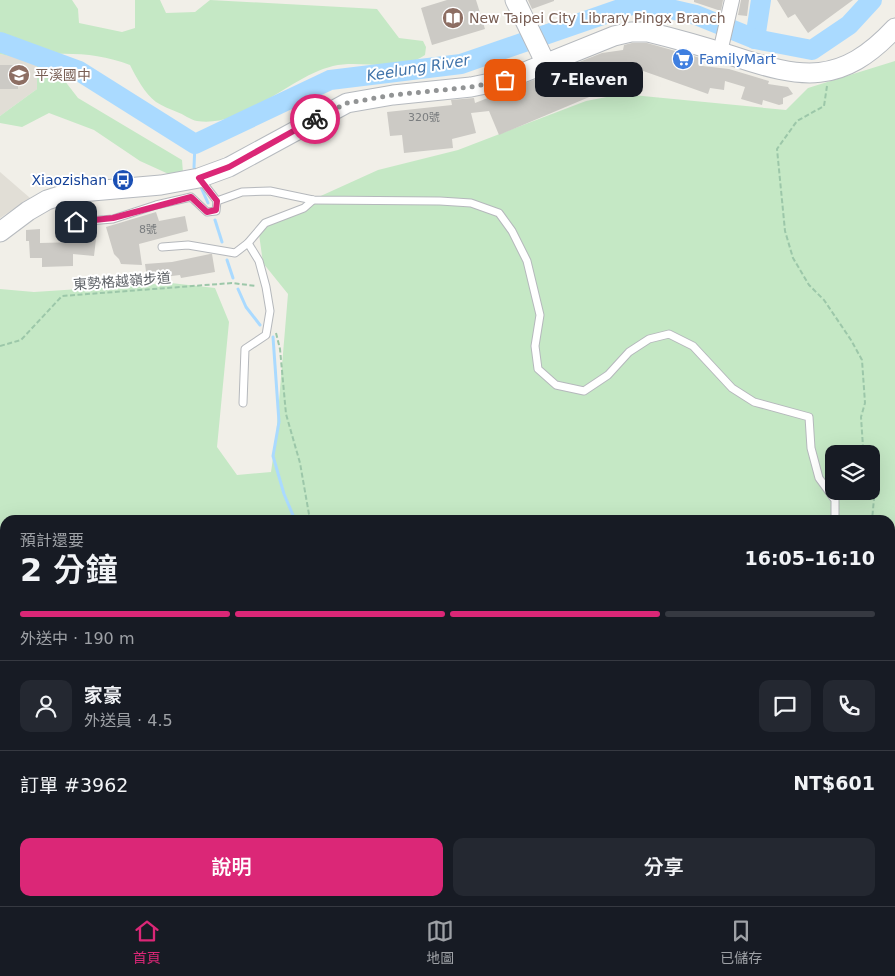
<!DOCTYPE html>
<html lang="zh-TW">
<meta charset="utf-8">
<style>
:root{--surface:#171b24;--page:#242831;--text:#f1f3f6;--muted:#9ea1a6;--line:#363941;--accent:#db2777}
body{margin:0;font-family:"DejaVu Sans","Noto Sans TC",sans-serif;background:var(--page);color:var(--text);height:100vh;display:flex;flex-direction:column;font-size:19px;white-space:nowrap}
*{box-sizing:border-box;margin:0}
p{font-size:16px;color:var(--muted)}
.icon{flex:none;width:28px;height:28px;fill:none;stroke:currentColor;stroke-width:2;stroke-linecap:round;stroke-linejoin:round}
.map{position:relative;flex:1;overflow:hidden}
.sheet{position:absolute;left:0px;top:515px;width:895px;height:391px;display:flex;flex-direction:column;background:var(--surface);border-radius:15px 15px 0 0;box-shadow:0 5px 20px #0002}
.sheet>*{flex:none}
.buttons{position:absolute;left:825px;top:445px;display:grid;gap:10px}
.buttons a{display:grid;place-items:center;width:55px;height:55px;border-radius:10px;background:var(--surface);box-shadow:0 5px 20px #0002;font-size:25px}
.pin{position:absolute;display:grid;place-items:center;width:42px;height:42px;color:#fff;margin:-21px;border-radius:10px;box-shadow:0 2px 8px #0006}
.courier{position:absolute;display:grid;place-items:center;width:50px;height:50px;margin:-25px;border:4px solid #db2777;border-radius:50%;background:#fff;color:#222;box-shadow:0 1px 6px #0007}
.bubble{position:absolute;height:35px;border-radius:10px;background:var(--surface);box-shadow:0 5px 20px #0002;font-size:16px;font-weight:600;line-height:35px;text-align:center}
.headline em{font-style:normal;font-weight:600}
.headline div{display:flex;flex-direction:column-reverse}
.headline{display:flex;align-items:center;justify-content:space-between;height:85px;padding:0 20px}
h1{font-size:32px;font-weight:600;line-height:38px}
.bar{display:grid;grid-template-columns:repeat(4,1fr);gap:8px 5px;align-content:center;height:60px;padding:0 20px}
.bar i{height:6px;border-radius:4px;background:var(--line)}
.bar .active{background:var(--accent)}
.bar p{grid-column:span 4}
.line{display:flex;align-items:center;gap:12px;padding:0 20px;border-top:1px solid var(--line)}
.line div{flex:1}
.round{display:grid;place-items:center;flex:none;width:52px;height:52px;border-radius:10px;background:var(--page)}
.button{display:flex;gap:10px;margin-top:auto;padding:10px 20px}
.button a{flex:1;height:58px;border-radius:10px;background:var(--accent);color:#fff;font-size:20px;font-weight:600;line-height:58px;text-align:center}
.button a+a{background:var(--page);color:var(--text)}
.dock{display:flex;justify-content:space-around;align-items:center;height:70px;border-top:1px solid var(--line);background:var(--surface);font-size:14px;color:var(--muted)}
.dock a{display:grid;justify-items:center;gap:2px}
.dock .active{color:var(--accent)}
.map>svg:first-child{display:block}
</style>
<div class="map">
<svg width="895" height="906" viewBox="0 0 895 906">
<rect width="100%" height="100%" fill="#f1efe8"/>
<!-- education -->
<g fill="#e1ded6">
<polygon points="0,54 37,61 37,89 0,116"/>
<polygon points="0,172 30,198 0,218"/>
</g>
<!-- green -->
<g fill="#c5e8c5" fill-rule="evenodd">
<path d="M0,0h72l6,9 1,14 43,9 13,-4v-28h25l6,13 29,-1 15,-12 167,9 22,29 24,3 3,6 -1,8c-27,19 -63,4 -92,11 -45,11 -87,62 -136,55 -6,-1 -14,-7 -20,-9 -7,-3 -15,-6 -21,-10 -11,-8 -20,-25 -26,-37 -26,-10 -50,-12 -78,-11l-1,17 10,5 17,22 104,62 1,13 -10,3 -33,-15 -46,-31 -45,-17 -27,14 -22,-4v-7l37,-27v-27l-37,-8z"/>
<path d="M895,61v845h-895v-617l34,3 137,-9 44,5 14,34 -12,125 20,28 34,-3 5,-35 12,-143 -25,-31 -4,-29 22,-20 97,-44 80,-20 128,-49 36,-7 164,16 22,-22zM834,454h37v37h-37zM5,520h885v381h-885z"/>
</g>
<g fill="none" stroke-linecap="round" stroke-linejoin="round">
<!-- stream -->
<g stroke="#aadaff" stroke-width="3">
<polyline points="195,144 194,167 195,172"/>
<polyline points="200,185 208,203"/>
<polyline points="215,220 222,242"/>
<polyline points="227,260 233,278"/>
<polyline points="238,289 246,307 260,325"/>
<polyline points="273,337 279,422 273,456 284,494 295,520"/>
<polyline points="422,901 425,906"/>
</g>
<!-- river -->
<g stroke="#aadaff" stroke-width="20">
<polyline points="755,39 761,0"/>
<polyline points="0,42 79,71 195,144 330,80 461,64 640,2 696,15 755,39 812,50 849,25 872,0"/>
</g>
</g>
<!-- building -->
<g fill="#cccac5">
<polygon points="447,0 476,0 485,29 432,45 421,8"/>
<polygon points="528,0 554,0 554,1 532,9"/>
<polygon points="694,0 723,0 721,11 694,2"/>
<polygon points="741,0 749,0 747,16 738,15"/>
<polygon points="777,0 853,0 808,33 795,14 788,18"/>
<polygon points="632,43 647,43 704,59 705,59 703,66 729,69 769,81 768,84 788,87 793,94 783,98 783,104 779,105 763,100 762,105 741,99 745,87 725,81 724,90 710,88 708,94 632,67 617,64 619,80 599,82 600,89 591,90 594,95 499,135 489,111 471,113 476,133 452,139 453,148 404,153 402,135 390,136 387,112 452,105 451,100 474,98 475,103 602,53 623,50 624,45"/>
<rect x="0" y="65" width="18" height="24"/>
<polygon points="156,212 159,221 185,216 188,231 139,244 142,265 121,264 119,259 114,254 106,227"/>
<polygon points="79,228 97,230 94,256 73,254 73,266 42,267 42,258 30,258 29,241 26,241 26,230 40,229 40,243 77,242"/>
<polygon points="210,254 212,254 215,272 181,278 180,275 147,279 145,264 172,262"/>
</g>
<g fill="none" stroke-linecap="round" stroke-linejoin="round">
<!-- lane casing -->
<g stroke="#b5b8bc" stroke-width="9">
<g id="lane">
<polyline points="201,180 217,201 242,192 270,191 313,200 440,201 471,203 499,213 512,231 527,261 540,315 535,346 538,369 556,385 584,391 608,375 629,352 649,339 669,334 693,346 732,388 754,402 809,417 811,448 819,478 835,500 835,520"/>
<polyline points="76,222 113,219 156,205 191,197 207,212 216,211 217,201"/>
<polyline points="162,247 188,245 235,253 248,243 265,223 304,208 313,200"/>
<polyline points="243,403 245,349 266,335 270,311 266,287 259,261 248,243"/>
<polyline points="890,605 895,609"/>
</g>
</g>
<!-- street casing -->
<g stroke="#b5b8bc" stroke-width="16">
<polyline id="street" points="720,52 732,0"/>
</g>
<!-- secondary casing -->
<g stroke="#b6babf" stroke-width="21">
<g id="secondary">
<polyline points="515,0 546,64"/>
<path d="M0,232l28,-21 19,-11 22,-7 92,-8 38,-7 30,-11 118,-64 46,-8 78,-8 34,-7 109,-44 17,-4h17c29,7 57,15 85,24 69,23 108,30 162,-28"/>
</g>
</g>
<!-- path -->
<g stroke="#9cc7a9" stroke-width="2" stroke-dasharray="5 2.5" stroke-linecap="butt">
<polyline points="827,86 824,106 797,121 777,149 785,231 793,258 809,285 824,300 851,340 862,360 865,403 861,417 863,447 866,454"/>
<polyline points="276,333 280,349 286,414 300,463 310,520"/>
<polyline points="0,346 21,340 62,296 232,283 256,286"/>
<polyline points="871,467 876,478 872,520"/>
<polyline points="890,566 895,576"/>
<polyline points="890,665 895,665"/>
<polyline points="890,882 895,874"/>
<polyline points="890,892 895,896"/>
<polyline points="446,901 450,906"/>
<polyline points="715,901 717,904 715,906"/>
<polyline points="741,901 744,906"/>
<polyline points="697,906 701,902 709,901"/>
<polyline points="792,906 802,901"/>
</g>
<!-- lane -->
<use href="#lane" stroke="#fff" stroke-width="7"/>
<!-- street -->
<use href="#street" stroke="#fff" stroke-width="14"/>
<!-- secondary -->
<use href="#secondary" stroke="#fff" stroke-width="19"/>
</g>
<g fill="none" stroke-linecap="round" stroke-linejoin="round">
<!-- done -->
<polyline stroke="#929495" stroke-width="5" stroke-dasharray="0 9" points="315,119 347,103 393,95 471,87 505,80"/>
<!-- route -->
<polyline stroke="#db2777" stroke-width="6" points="76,222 113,218 191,197 207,212 216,210 217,201 199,178 229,167 315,119"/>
</g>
<!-- icons -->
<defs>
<g id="library-disc" transform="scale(1.125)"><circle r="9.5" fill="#8d6e63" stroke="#fff"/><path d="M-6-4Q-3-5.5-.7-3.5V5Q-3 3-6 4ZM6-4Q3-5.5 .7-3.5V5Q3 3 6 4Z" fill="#fff"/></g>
<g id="supermarket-disc" transform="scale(1.125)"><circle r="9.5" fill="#3f7fe0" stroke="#fff"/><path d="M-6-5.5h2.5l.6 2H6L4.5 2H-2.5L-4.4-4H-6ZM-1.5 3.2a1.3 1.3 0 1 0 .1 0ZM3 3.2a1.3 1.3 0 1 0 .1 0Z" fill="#fff"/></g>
<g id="school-disc" transform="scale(1.125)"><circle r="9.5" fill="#8d6e63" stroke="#fff"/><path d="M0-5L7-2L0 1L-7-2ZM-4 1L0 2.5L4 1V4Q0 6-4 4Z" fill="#fff"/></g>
<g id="bus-disc" transform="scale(1.125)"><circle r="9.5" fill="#1a4fb4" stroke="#fff"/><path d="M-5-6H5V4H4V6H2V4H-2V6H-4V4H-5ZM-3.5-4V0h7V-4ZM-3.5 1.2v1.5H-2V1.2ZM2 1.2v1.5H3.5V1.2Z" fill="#fff"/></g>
</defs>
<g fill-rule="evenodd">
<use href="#library-disc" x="453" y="18"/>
<use href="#supermarket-disc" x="683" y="59"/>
<use href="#school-disc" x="19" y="75"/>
<use href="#bus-disc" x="123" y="180"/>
</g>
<g text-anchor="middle" stroke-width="4" stroke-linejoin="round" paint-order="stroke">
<!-- number labels -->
<g font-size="11" fill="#7a7d7f">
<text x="424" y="121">320號</text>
<text x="148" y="233">8號</text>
</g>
<!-- education labels -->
<g font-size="14" fill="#785e54" stroke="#fff" text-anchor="start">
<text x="469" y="23">New Taipei City Library Pingx Branch</text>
<text x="35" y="80">平溪國中</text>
</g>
<!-- shop labels -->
<g font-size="14" fill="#366cbe" stroke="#fff" text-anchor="start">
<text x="699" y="64">FamilyMart</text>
</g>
<!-- transit labels -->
<g font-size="14" fill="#164399" stroke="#fff" text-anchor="end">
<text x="107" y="185">Xiaozishan</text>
</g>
<!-- street labels -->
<g font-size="14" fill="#5f6368" stroke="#fff">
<text transform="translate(122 281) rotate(-4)" y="5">東勢格越嶺步道</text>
</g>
<!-- water labels -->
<g font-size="15" font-style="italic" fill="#4174aa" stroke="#fff">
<text transform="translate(418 68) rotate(-9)" y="5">Keelung River</text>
</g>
</g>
</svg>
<div class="buttons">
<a><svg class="icon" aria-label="layers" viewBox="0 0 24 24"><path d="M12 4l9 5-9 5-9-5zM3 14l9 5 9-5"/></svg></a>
</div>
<div class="pin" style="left:505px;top:80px;background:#ea580c"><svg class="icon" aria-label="bag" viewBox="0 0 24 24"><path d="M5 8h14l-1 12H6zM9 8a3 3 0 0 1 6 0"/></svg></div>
<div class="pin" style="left:76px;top:222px;background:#1f2937"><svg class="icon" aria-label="home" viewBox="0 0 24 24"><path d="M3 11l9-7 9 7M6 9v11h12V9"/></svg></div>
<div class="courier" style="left:315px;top:119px"><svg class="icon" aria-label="bike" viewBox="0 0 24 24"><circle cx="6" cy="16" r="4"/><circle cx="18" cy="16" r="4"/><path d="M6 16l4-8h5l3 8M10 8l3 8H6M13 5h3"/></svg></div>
<div class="bubble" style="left:535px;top:62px;width:108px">7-Eleven</div>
<section class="sheet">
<div class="headline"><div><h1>2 分鐘</h1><p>預計還要</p></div><em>16:05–16:10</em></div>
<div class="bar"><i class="active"></i><i class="active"></i><i class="active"></i><i></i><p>外送中 · 190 m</p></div>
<div class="line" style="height:90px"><a class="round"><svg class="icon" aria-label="person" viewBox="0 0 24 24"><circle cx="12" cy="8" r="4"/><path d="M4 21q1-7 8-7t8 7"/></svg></a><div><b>家豪</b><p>外送員 · 4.5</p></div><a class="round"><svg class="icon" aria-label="chat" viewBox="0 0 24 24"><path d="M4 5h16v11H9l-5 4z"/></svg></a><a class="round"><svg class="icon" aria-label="phone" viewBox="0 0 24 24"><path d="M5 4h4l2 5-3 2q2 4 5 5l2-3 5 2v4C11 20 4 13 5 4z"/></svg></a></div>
<div class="line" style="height:65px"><div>訂單 #3962</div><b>NT$601</b></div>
<div class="button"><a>說明</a><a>分享</a></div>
</section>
</div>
<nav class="dock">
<a class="active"><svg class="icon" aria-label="home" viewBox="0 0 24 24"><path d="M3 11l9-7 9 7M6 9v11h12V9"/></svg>首頁</a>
<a><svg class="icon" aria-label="map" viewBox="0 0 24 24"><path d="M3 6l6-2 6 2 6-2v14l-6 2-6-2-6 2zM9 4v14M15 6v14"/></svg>地圖</a>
<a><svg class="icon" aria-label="saved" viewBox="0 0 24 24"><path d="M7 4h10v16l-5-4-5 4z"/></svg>已儲存</a>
</nav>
